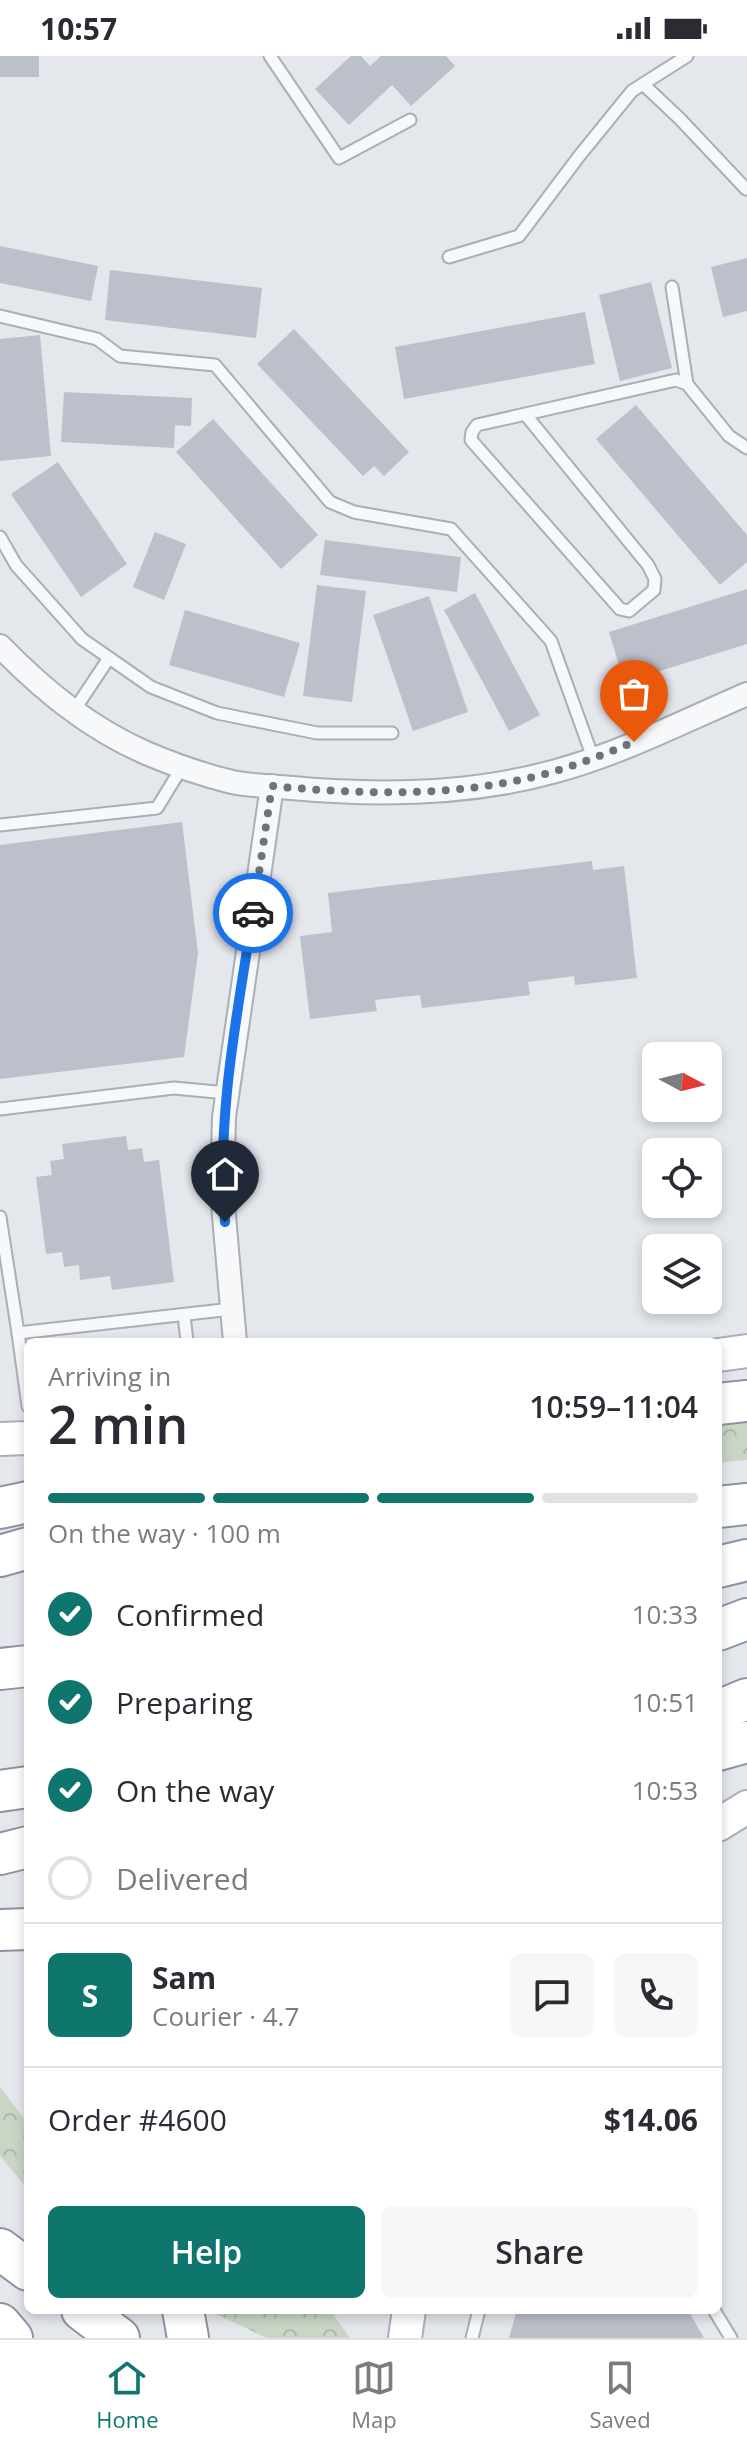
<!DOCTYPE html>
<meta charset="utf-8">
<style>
:root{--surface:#fff;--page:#f7f7f7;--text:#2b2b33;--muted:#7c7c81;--line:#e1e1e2;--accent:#0f766e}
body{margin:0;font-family:"Open Sans",sans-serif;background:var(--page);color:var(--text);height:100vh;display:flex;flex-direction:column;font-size:30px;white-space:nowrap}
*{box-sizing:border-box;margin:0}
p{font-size:26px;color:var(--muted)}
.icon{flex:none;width:44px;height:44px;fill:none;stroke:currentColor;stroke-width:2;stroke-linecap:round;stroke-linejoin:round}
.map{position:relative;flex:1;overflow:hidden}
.side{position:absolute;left:24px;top:1282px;width:698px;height:976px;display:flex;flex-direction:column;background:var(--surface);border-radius:12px;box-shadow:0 4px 12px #0003}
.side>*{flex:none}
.needle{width:52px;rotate:97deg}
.buttons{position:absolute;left:642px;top:986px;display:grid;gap:16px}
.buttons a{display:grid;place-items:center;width:80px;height:80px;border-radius:12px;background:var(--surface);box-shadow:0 4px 12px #0003;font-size:40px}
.pin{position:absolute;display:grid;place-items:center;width:68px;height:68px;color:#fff;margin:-82px -34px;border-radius:50% 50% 50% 0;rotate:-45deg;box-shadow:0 0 8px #0007}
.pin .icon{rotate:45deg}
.courier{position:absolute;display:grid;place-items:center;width:80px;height:80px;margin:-40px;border:6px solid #1a73e8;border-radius:50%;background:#fff;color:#222;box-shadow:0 2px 10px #0007}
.overview em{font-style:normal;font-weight:600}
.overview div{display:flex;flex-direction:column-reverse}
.overview{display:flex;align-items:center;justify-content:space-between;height:136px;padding:0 24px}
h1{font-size:52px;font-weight:600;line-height:60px}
.bar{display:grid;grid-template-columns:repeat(4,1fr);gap:12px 8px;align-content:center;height:96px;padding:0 24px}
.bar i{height:10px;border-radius:6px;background:var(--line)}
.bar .active{background:var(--accent)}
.bar p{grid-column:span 4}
.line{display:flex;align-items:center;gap:20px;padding:0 24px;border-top:2px solid var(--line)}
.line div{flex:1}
.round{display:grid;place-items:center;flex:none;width:84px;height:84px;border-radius:12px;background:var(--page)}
ol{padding:0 24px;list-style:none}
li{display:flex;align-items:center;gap:24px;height:88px}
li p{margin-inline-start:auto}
li .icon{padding:8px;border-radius:50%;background:var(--accent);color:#fff;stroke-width:4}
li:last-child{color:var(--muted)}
li i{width:44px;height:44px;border:4px solid var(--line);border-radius:50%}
.button{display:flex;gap:16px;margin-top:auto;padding:16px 24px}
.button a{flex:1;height:92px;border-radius:12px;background:var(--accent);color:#fff;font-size:32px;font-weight:600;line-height:92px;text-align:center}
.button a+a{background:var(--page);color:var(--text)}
.status{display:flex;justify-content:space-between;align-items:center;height:56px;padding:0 40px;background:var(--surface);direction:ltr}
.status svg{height:22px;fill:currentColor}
.menu{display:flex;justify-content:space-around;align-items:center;height:112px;border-top:2px solid var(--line);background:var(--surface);font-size:22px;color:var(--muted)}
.menu a{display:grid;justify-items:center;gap:4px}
.menu .active{color:var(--accent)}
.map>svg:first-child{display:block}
</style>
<div class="status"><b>10:57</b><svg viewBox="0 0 49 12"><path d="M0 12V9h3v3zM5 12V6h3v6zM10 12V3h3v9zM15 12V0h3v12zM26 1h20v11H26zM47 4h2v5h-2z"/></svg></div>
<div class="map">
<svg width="747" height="2282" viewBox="0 0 747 2282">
<defs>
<pattern id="forest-crowns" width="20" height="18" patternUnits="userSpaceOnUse" patternTransform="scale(2)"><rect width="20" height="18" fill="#c9d6c5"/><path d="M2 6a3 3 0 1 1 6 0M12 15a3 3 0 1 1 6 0" fill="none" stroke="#adb8ab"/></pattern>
</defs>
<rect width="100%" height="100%" fill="#e4e7ec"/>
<!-- forest -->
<g fill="url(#forest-crowns)">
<polygon points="747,1355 747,1404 718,1407 718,1359"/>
<polygon points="0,2031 28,2068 28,2133 0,2100"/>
<polygon points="207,2254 330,2254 350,2282 267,2282"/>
</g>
<!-- building -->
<g fill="#bbc0ca">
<rect x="0" y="0" width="39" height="21"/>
<polygon points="351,0 361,0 370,10 381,0 446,0 455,10 411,50 392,29 349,69 315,33"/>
<polygon points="0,190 98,210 91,245 0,227"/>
<polygon points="747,202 747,255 723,261 711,211"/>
<polygon points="110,214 262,232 256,282 105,264"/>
<polygon points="651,226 672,312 620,325 599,239"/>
<polygon points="585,256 595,308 404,343 395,291"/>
<polygon points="294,273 409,396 384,420 374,410 363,420 257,308"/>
<polygon points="40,279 51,400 0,405 0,283"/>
<polygon points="64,336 192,342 191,370 175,369 174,392 61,386"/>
<polygon points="636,349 747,479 747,506 720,529 596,383"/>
<polygon points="213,363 318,479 281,513 176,396"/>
<polygon points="58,406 127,508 81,541 11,438"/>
<polygon points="155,476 186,488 164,544 133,531"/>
<polygon points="325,484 461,501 457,536 320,519"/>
<polygon points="317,529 366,535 352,646 303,640"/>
<polygon points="747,533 747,588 624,626 609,576"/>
<polygon points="475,537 540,659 509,675 444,554"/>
<polygon points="429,540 468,656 413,675 373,559"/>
<polygon points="185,554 300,587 284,641 169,609"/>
<polygon points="182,766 198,897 184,1001 0,1023 0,789"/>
<polygon points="592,805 593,814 624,810 637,922 575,929 574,920 528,926 530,939 422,952 420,939 375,944 377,955 310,963 300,880 332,876 328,837"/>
<polygon points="126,1080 128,1094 142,1092 144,1106 159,1104 174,1226 112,1234 110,1220 80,1224 79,1209 64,1211 62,1196 46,1198 36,1121 52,1119 50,1105 64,1103 62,1088"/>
<polygon points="517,2254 688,2254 704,2282 509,2282"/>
</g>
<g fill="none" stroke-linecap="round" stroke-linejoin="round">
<!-- service casing -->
<g stroke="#a9aeb7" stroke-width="15">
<g id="service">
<polyline points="270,0 339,102 410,64"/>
<polyline points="644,29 680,63 746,133"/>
<polyline points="449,201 519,180 580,99 632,35 687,0"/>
<polyline points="672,231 687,328"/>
<polyline points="0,260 97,283 120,300 215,309 330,446 354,456 451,473 551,585 593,702"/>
<polyline points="525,358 648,509 655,523 654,534 629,555 620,553 471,384 472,376 477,369 676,324 687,328 729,380 747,392"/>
<polyline points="0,481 16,509 82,583 151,631 217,657 317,677 392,677"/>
<polyline points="73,656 109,602"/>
<polyline points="0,769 157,752 182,711"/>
<polyline points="0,1053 174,1032 227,1037"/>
<polyline points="0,1161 18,1277 232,1253"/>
<polyline points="184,1259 187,1286"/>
<polyline points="18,1277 28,1350"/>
<polyline points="714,2254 731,2282"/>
<polyline points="472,2282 479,2254"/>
</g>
</g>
<!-- minor casing -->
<g stroke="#a9aeb7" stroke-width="26">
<g id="minor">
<path d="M0,590c43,44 89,82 146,107 26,11 57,22 86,29 19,4 40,4 60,6 87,8 179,7 264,-17 66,-18 128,-50 191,-77"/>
<polyline points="235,1286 222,1137 224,1061 272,730"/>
</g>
</g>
<!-- secondary casing -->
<g stroke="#a9aeb7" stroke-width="36">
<g id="secondary">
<polyline points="718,1299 747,1295"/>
<polyline points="0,1383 28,1382"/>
<polyline points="718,1769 747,1751"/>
<polyline points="405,2282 409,2254"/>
</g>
</g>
<!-- motorway casing -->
<g stroke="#8b94a3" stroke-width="44">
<g id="motorway">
<polyline points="718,1348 747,1345"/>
<polyline points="718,1451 747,1448"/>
<polyline points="0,1452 28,1446"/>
<polyline points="0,1500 28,1492"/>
<polyline points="718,1511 747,1504"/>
<polyline points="718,1574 747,1563"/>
<polyline points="0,1613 28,1610"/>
<polyline points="718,1655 747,1643"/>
<polyline points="718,1694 747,1686"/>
<polyline points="0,1735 28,1731"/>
<polyline points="0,1798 28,1791"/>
<polyline points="0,1874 28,1873"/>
<polyline points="0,2193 28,2214"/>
<polyline points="82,2254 119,2282"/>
<polyline points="183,2254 188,2282"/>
<polyline points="0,2268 12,2282"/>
</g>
</g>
<!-- service -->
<use href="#service" stroke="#f7f8fa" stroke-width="11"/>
<!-- minor -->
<use href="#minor" stroke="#f7f8fa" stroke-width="22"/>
<!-- secondary -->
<use href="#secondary" stroke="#fff" stroke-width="32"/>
<!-- motorway -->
<use href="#motorway" stroke="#fff" stroke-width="40"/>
</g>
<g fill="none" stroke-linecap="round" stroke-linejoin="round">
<!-- done -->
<path stroke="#6c737f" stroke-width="8" stroke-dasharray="0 14.4" d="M253,857l19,-127c95,9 195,12 287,-16 26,-8 51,-18 75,-28"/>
<!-- route -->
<path stroke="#1a73e8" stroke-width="10" d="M225,1166c-9,-103 12,-207 28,-309"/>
</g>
</svg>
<div class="buttons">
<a><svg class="needle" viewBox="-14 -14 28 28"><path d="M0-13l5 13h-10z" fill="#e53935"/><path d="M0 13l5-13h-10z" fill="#7c7c81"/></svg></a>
<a><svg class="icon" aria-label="locate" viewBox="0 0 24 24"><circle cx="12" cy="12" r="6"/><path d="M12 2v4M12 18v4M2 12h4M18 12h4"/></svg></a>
<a><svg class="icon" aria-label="layers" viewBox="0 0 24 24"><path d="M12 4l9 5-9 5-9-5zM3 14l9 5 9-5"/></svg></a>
</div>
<div class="pin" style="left:634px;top:686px;background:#ea580c"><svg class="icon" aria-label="bag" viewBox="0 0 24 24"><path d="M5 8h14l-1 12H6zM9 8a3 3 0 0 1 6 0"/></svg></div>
<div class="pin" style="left:225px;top:1166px;background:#1f2937"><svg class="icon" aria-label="home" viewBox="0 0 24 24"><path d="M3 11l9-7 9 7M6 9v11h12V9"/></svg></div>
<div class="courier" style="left:253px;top:857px"><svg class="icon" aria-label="car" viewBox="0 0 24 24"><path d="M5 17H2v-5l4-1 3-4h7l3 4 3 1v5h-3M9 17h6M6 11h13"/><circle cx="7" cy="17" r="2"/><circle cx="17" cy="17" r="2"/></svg></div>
<section class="side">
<div class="overview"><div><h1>2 min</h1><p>Arriving in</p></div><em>10:59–11:04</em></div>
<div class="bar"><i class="active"></i><i class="active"></i><i class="active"></i><i></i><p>On the way · 100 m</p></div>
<ol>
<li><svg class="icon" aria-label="check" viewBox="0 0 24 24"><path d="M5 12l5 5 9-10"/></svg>Confirmed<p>10:33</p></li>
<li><svg class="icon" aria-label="check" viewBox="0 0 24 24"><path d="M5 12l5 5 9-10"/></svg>Preparing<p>10:51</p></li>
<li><svg class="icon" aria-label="check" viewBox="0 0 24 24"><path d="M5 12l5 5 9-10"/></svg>On the way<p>10:53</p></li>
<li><i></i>Delivered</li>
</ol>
<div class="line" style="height:144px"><b class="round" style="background:var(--accent);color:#fff">S</b><div><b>Sam</b><p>Courier · 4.7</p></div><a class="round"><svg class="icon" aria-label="chat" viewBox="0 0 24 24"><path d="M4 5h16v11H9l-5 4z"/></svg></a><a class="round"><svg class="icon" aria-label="phone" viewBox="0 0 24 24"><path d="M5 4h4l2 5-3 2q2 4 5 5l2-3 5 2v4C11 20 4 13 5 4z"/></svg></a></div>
<div class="line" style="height:104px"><div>Order #4600</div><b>$14.06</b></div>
<div class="button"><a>Help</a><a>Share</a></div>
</section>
</div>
<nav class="menu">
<a class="active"><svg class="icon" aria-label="home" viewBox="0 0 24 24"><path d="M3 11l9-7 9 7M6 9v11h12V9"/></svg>Home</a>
<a><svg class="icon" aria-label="map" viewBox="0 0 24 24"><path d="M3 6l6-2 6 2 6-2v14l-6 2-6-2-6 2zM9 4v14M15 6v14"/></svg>Map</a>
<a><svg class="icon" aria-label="saved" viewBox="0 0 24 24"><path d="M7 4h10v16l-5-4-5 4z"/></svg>Saved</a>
</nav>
